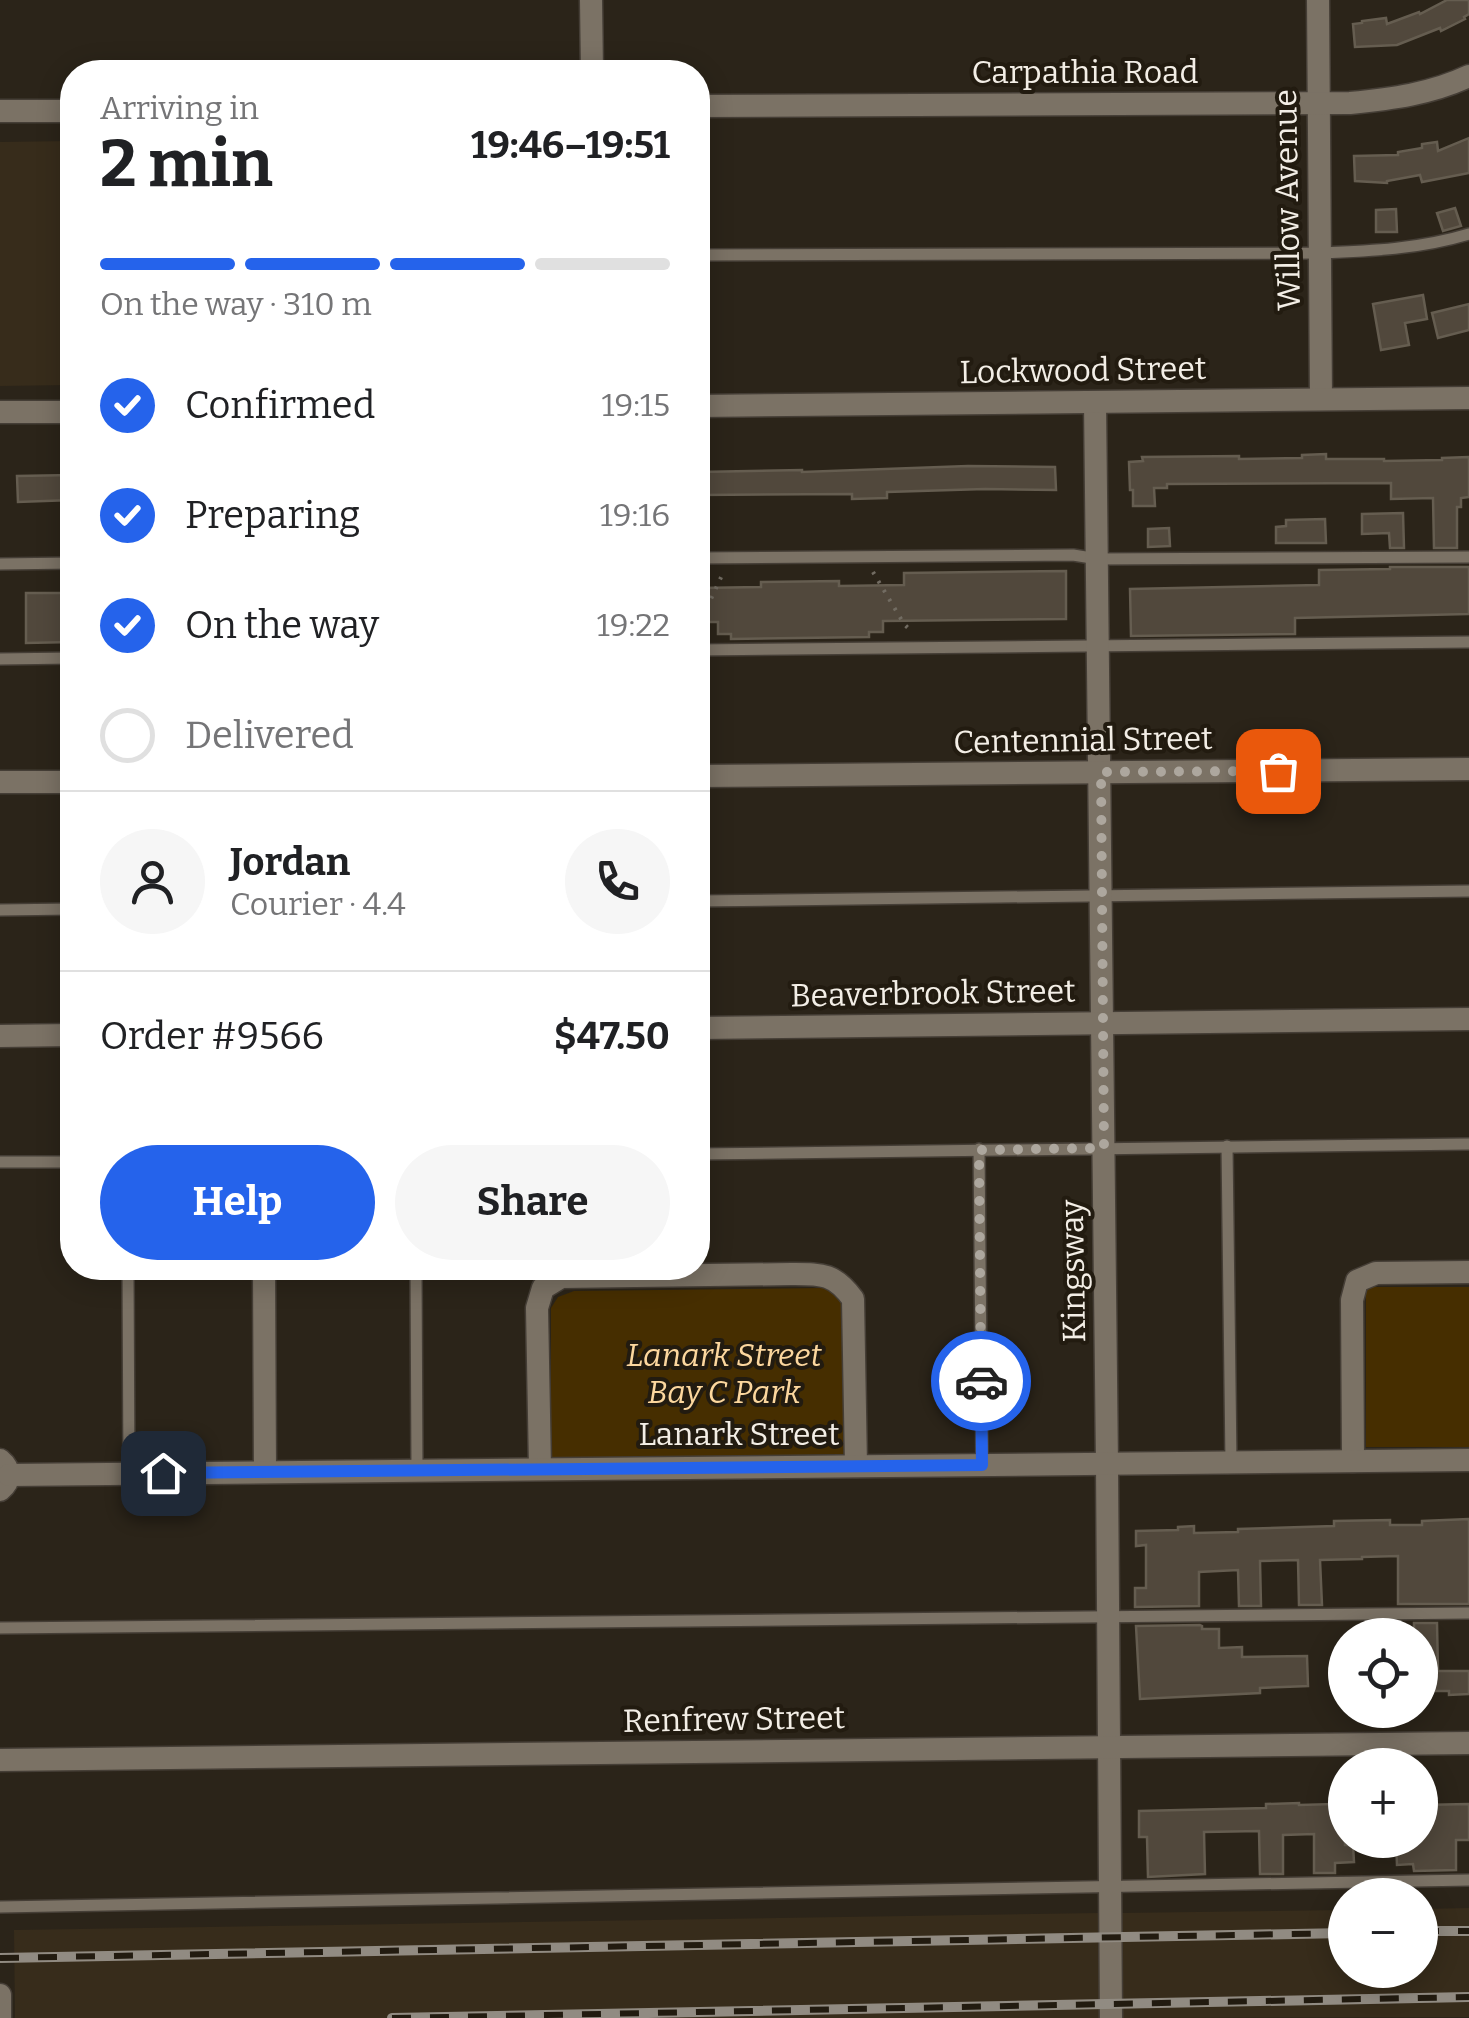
<!DOCTYPE html>
<meta charset="utf-8">
<style>
:root{--surface:#fff;--page:#f6f6f6;--text:#202124;--muted:#757577;--line:#e0e0e0;--accent:#2563eb}
body{margin:0;font-family:Bitter,serif;background:var(--page);color:var(--text);height:100vh;display:flex;flex-direction:column;font-size:38px;white-space:nowrap}
*{box-sizing:border-box;margin:0}
p{font-size:32px;color:var(--muted)}
.icon{flex:none;width:55px;height:55px;fill:none;stroke:currentColor;stroke-width:2;stroke-linecap:round;stroke-linejoin:round}
.map{position:relative;flex:1;overflow:hidden}
.details{position:absolute;left:60px;top:60px;width:650px;height:1220px;display:flex;flex-direction:column;background:var(--surface);border-radius:40px;box-shadow:0 5px 25px #0003}
.details>*{flex:none}
.fabs{position:absolute;left:1328px;top:1618px;display:grid;gap:20px}
.fabs a{display:grid;place-items:center;width:110px;height:110px;border-radius:50%;background:var(--surface);box-shadow:0 5px 25px #0003;font-size:50px}
.pin{position:absolute;display:grid;place-items:center;width:85px;height:85px;color:#fff;margin:-42px;border-radius:20px;box-shadow:0 5px 15px #0006}
.courier{position:absolute;display:grid;place-items:center;width:100px;height:100px;margin:-50px;border:8px solid #2563eb;border-radius:50%;background:#fff;color:#222;box-shadow:0 2px 12px #0007}
.summary em{font-style:normal;font-weight:700}
.summary div{display:flex;flex-direction:column-reverse}
.summary{display:flex;align-items:center;justify-content:space-between;height:170px;padding:0 40px}
h1{font-size:65px;font-weight:700;line-height:75px}
.bar{display:grid;grid-template-columns:repeat(4,1fr);gap:15px 10px;align-content:center;height:120px;padding:0 40px}
.bar i{height:12px;border-radius:8px;background:var(--line)}
.bar .active{background:var(--accent)}
.bar p{grid-column:span 4}
.line{display:flex;align-items:center;gap:25px;padding:0 40px;border-top:2px solid var(--line)}
.line div{flex:1}
.round{display:grid;place-items:center;flex:none;width:105px;height:105px;border-radius:52px;background:var(--page)}
ol{padding:0 40px;list-style:none}
li{display:flex;align-items:center;gap:30px;height:110px}
li p{margin-inline-start:auto}
li .icon{padding:10px;border-radius:50%;background:var(--accent);color:#fff;stroke-width:4}
li:last-child{color:var(--muted)}
li i{width:55px;height:55px;border:5px solid var(--line);border-radius:50%}
.primary-button{display:flex;gap:20px;margin-top:auto;padding:20px 40px}
.primary-button a{flex:1;height:115px;border-radius:60px;background:var(--accent);color:#fff;font-size:40px;font-weight:700;line-height:115px;text-align:center}
.primary-button a+a{background:var(--page);color:var(--text)}
.map>svg:first-child{display:block}
</style>
<div class="map">
<svg width="1469" height="2018" viewBox="0 0 1469 2018">
<rect width="100%" height="100%" fill="#2b2419"/>
<!-- built -->
<g fill="#372c1b">
<polygon points="72,141 72,385 0,386 0,142"/>
<polygon points="1469,1908 1469,2017 1122,2018 1121,1913 1345,1910 1345,1970 1420,1970 1420,1909"/>
<polygon points="1099,1913 1100,2018 15,2018 14,1930"/>
</g>
<!-- green -->
<g fill="#462e00">
<rect x="1366" y="1287" width="103" height="160"/>
<polygon points="824,1288 836,1295 842,1303 849,1454 551,1460 551,1308 558,1297 574,1291"/>
</g>
<!-- building -->
<g fill="#51483c" stroke="#655d50" stroke-width="2.5">
<polygon points="1447,0 1469,0 1469,14 1464,17 1465,19 1441,31 1440,28 1397,45 1355,47 1353,24 1362,23 1362,21 1386,18 1387,24 1419,12 1420,14"/>
<polygon points="1469,138 1469,173 1422,182 1420,175 1387,181 1387,183 1355,181 1354,156 1398,155 1398,152 1422,148 1422,144 1437,142 1438,151"/>
<polygon points="1455,208 1461,226 1443,231 1437,213"/>
<polygon points="1396,209 1397,232 1376,232 1376,210"/>
<polygon points="1423,295 1427,319 1405,323 1409,345 1381,350 1373,304"/>
<polygon points="1469,304 1469,330 1438,338 1432,313"/>
<polygon points="1326,454 1326,459 1384,459 1384,461 1442,460 1442,458 1469,457 1469,497 1461,498 1461,507 1457,507 1457,548 1434,548 1433,498 1391,499 1391,483 1167,484 1167,488 1154,488 1155,506 1133,506 1133,490 1130,490 1129,462 1143,461 1142,457 1239,456 1239,459 1302,458 1302,455"/>
<polygon points="968,466 1055,467 1056,490 985,489 887,492 887,498 852,499 852,494 698,495 698,472 802,470 802,472"/>
<polygon points="72,475 72,500 18,502 17,476"/>
<polygon points="1403,513 1404,548 1390,548 1389,533 1362,534 1362,514"/>
<polygon points="1325,519 1326,543 1276,543 1276,527 1286,526 1286,520"/>
<polygon points="1169,528 1170,546 1148,547 1148,529"/>
<polygon points="1390,567 1469,567 1469,614 1295,618 1295,634 1131,636 1130,589 1319,585 1319,570 1390,569"/>
<polygon points="1066,571 1066,619 883,621 883,632 869,632 869,637 731,639 731,634 718,634 718,622 698,622 698,588 761,587 761,582 839,581 839,586 904,585 904,573"/>
<polygon points="26,593 72,593 72,642 26,643"/>
<polygon points="1469,1519 1469,1604 1398,1604 1398,1556 1362,1557 1362,1559 1320,1560 1322,1605 1299,1605 1298,1560 1260,1561 1261,1606 1239,1606 1238,1570 1199,1572 1199,1606 1135,1607 1135,1588 1146,1588 1146,1545 1136,1546 1136,1531 1178,1530 1178,1527 1194,1526 1194,1533 1238,1532 1238,1529 1334,1526 1334,1521 1390,1520 1390,1525 1422,1525 1422,1521"/>
<polygon points="1414,1623 1437,1623 1438,1671 1469,1671 1469,1694 1449,1695 1449,1691 1420,1691 1420,1635 1414,1635"/>
<polygon points="1200,1625 1202,1626 1202,1629 1219,1629 1219,1648 1242,1647 1242,1657 1307,1656 1308,1686 1260,1688 1260,1693 1140,1699 1136,1626"/>
<polygon points="1299,1803 1299,1805 1334,1804 1334,1810 1345,1809 1345,1845 1353,1845 1354,1862 1335,1863 1335,1873 1314,1873 1314,1834 1283,1835 1283,1874 1260,1874 1259,1831 1204,1832 1205,1874 1148,1877 1147,1837 1139,1837 1139,1811 1266,1808 1266,1804"/>
<polygon points="1469,1804 1469,1840 1456,1840 1456,1870 1414,1871 1413,1864 1397,1865 1396,1840 1420,1840 1420,1808 1422,1808 1422,1805"/>
</g>
<g fill="none" stroke-linecap="round" stroke-linejoin="round">
<!-- service casing -->
<g stroke="#453e36" stroke-width="14">
<g id="service">
<path d="M698,255l622,-2c50,-2 100,-4 149,-19"/>
<polyline points="698,558 1073,555 1098,559 1469,557"/>
<polyline points="0,564 72,563"/>
<polyline points="698,650 1469,642"/>
<polyline points="0,659 72,658"/>
<polyline points="698,901 1469,891"/>
<polyline points="0,910 72,909"/>
<polyline points="1227,1146 1231,1462"/>
<polyline points="979,1149 982,1465"/>
<polyline points="698,1154 1469,1144"/>
<polyline points="0,1162 72,1162"/>
<polyline points="128,1268 129,1473"/>
<polyline points="416,1268 417,1470"/>
<polyline points="0,1628 1469,1613"/>
<polyline points="0,1907 1469,1880"/>
</g>
</g>
<!-- minor casing -->
<g stroke="#453e36" stroke-width="25">
<g id="minor">
<polyline points="591,0 592,72"/>
<polyline points="1318,0 1321,399"/>
<path d="M698,106l652,-3c41,-4 81,-9 119,-27"/>
<polyline points="0,111 72,111"/>
<polyline points="1095,403 1107,1465 1111,2018"/>
<polyline points="698,406 1469,398"/>
<polyline points="0,412 72,412"/>
<polyline points="698,776 1469,769"/>
<polyline points="0,782 72,782"/>
<polyline points="698,1028 1469,1019"/>
<polyline points="0,1036 72,1035"/>
<polyline points="264,1268 265,1472"/>
<path d="M0,1460c11,9 11,21 0,30"/>
<polyline points="1353,1461 1352,1300 1357,1281 1376,1273 1469,1272"/>
<path d="M540,1468l-3,-160 6,-20 18,-11 230,-3c31,0 43,-1 62,25l3,167"/>
<polyline points="9,1475 1469,1460"/>
<polyline points="0,1760 1469,1743"/>
<polyline points="0,1995 0,2018"/>
</g>
</g>
<!-- path -->
<g stroke="#726c62" stroke-width="4" stroke-dasharray="2.5 8" stroke-linecap="butt">
<polyline points="873,572 904,624 911,631"/>
<polyline points="698,627 723,573"/>
</g>
<!-- service -->
<use href="#service" stroke="#7b7265" stroke-width="11"/>
<!-- minor -->
<use href="#minor" stroke="#7b7265" stroke-width="22"/>
<!-- rail casing -->
<g stroke="#918b82" stroke-width="10">
<g id="rail">
<polyline points="1420,1931 1469,1931"/>
<polyline points="0,1958 1345,1933"/>
<polyline points="392,2018 1469,1997"/>
</g>
</g>
<!-- rail -->
<use href="#rail" stroke="#221b10" stroke-width="6" stroke-dasharray="19" stroke-linecap="butt"/>
</g>
<g fill="none" stroke-linecap="round" stroke-linejoin="round">
<!-- done -->
<polyline stroke="#ada79e" stroke-width="10" stroke-dasharray="0 18" points="981,1381 979,1150 1104,1148 1101,772 1278,771"/>
<!-- route -->
<polyline stroke="#2563eb" stroke-width="12" points="163,1473 982,1465 981,1381"/>
</g>
<g text-anchor="middle" stroke-width="8" stroke-linejoin="round" paint-order="stroke">
<!-- street labels -->
<g font-size="32" fill="#f3eee6" stroke="#221b10">
<text x="1085" y="83">Carpathia Road</text>
<text transform="translate(1287 200) rotate(-91)" y="11">Willow Avenue</text>
<text transform="translate(1083 370) rotate(-1)" y="11">Lockwood Street</text>
<text transform="translate(1083 740) rotate(-1)" y="11">Centennial Street</text>
<text transform="translate(933 993) rotate(-1)" y="11">Beaverbrook Street</text>
<text transform="translate(1073 1271) rotate(-91)" y="11">Kingsway</text>
<text x="739" y="1445">Lanark Street</text>
<text transform="translate(734 1719) rotate(-1)" y="11">Renfrew Street</text>
</g>
<!-- park labels -->
<g font-size="32" font-style="italic" fill="#fcd79e" stroke="#221b10">
<text x="724" y="1366">Lanark Street<tspan x="724" dy="37">Bay C Park</tspan></text>
</g>
</g>
</svg>
<div class="fabs">
<a><svg class="icon" aria-label="locate" viewBox="0 0 24 24"><circle cx="12" cy="12" r="6"/><path d="M12 2v4M12 18v4M2 12h4M18 12h4"/></svg></a>
<a>+</a>
<a>−</a>
</div>
<div class="pin" style="left:1278px;top:771px;background:#ea580c"><svg class="icon" aria-label="bag" viewBox="0 0 24 24"><path d="M5 8h14l-1 12H6zM9 8a3 3 0 0 1 6 0"/></svg></div>
<div class="pin" style="left:163px;top:1473px;background:#1f2937"><svg class="icon" aria-label="home" viewBox="0 0 24 24"><path d="M3 11l9-7 9 7M6 9v11h12V9"/></svg></div>
<div class="courier" style="left:981px;top:1381px"><svg class="icon" aria-label="car" viewBox="0 0 24 24"><path d="M5 17H2v-5l4-1 3-4h7l3 4 3 1v5h-3M9 17h6M6 11h13"/><circle cx="7" cy="17" r="2"/><circle cx="17" cy="17" r="2"/></svg></div>
<section class="details">
<div class="summary"><div><h1>2 min</h1><p>Arriving in</p></div><em>19:46–19:51</em></div>
<div class="bar"><i class="active"></i><i class="active"></i><i class="active"></i><i></i><p>On the way · 310 m</p></div>
<ol>
<li><svg class="icon" aria-label="check" viewBox="0 0 24 24"><path d="M5 12l5 5 9-10"/></svg>Confirmed<p>19:15</p></li>
<li><svg class="icon" aria-label="check" viewBox="0 0 24 24"><path d="M5 12l5 5 9-10"/></svg>Preparing<p>19:16</p></li>
<li><svg class="icon" aria-label="check" viewBox="0 0 24 24"><path d="M5 12l5 5 9-10"/></svg>On the way<p>19:22</p></li>
<li><i></i>Delivered</li>
</ol>
<div class="line" style="height:180px"><a class="round"><svg class="icon" aria-label="person" viewBox="0 0 24 24"><circle cx="12" cy="8" r="4"/><path d="M4 21q1-7 8-7t8 7"/></svg></a><div><b>Jordan</b><p>Courier · 4.4</p></div><a class="round"><svg class="icon" aria-label="phone" viewBox="0 0 24 24"><path d="M5 4h4l2 5-3 2q2 4 5 5l2-3 5 2v4C11 20 4 13 5 4z"/></svg></a></div>
<div class="line" style="height:130px"><div>Order #9566</div><b>$47.50</b></div>
<div class="primary-button"><a>Help</a><a>Share</a></div>
</section>
</div>
